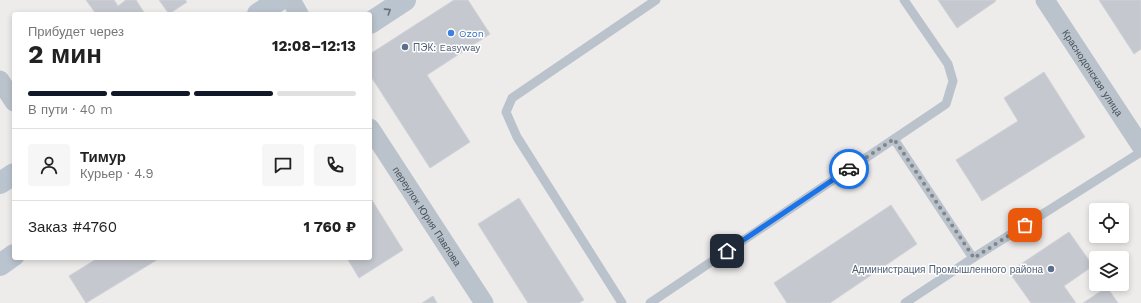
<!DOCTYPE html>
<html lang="ru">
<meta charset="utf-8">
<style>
:root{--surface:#fff;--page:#f6f6f6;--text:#222;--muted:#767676;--line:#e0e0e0;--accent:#111827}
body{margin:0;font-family:"Work Sans",sans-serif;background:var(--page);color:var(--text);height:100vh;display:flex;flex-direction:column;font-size:15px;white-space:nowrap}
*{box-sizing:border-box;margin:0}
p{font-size:13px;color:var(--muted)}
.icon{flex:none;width:22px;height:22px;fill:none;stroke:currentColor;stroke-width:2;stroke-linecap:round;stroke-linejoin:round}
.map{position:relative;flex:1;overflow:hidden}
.side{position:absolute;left:12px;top:12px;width:360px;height:248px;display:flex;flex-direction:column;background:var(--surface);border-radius:4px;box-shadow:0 2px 6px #0003}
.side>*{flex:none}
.buttons{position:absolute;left:1089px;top:203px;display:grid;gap:8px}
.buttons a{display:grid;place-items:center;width:40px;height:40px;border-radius:4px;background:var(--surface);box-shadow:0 2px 6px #0003;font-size:20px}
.pin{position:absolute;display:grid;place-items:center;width:34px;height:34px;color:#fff;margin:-17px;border-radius:8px;box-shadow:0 2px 6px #0006}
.courier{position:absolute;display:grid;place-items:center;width:40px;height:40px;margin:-20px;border:3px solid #1a73e8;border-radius:50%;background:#fff;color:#222;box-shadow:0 1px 5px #0007}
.overview em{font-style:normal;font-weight:700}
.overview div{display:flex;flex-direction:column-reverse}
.overview{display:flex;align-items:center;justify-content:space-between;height:68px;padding:0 16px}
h1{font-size:26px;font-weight:700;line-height:30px}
.bar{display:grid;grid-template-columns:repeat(4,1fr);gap:6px 4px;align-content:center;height:48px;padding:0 16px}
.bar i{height:5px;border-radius:3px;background:var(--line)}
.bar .active{background:var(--accent)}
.bar p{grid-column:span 4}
.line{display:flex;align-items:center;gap:10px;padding:0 16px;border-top:1px solid var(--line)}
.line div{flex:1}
.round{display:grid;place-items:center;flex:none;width:42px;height:42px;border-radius:4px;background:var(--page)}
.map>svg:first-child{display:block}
</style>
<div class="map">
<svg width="1141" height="303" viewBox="0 0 1141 303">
<rect width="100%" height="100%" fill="#eeebeb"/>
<!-- building -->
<g fill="#c5c8ce" stroke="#cfd2d7">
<polygon points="86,0 114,0 118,6 126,0 136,0 145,14 96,14"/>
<polygon points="159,0 185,0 187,2 169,14"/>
<polygon points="454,0 468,0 490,34 427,75 470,142 430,168 370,75 370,54"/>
<polygon points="938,0 995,0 996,1 957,28"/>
<polygon points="1099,0 1141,0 1141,49 1134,54"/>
<polygon points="1044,72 1085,137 982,201 956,160 1018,121 1004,98"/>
<polygon points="370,197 403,250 359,278 347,258 370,258"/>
<polygon points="519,198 584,300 579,303 528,303 478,224"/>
<polygon points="891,205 917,244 830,303 787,303 774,283"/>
<polygon points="1069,232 1093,266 1064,286 1076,303 1031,303 1009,272"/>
<polygon points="98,258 160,258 86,303 69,276"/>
<polygon points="1107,287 1118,303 1083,303"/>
<polygon points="433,296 437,303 422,303"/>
</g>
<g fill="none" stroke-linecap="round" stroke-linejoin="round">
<!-- lane -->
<g stroke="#bac3cb" stroke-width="9">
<polyline points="894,139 973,258"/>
<polyline points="622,303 517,137 506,112 512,98 656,0"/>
<polyline points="650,303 946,104 953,81 948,64 904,0"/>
<polyline points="905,303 973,258 1141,152"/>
</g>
<!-- street -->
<g stroke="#bac3cb" stroke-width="19">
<polyline points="291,0 299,14"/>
<path id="s1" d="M1045,0l96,146"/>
<polyline points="0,80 14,102"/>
<path id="s2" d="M370,128l114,175"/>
</g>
<!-- secondary -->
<g stroke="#b9c4cf" stroke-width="22">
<polyline points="258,14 279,0"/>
<polyline points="370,23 405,0"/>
<polyline points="0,183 14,174"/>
<polyline points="0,265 14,255"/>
</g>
</g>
<!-- one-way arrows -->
<defs><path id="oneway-chevron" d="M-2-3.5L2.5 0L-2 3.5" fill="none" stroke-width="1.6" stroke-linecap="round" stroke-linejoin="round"/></defs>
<use stroke="#68727c" href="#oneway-chevron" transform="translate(388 11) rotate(-33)"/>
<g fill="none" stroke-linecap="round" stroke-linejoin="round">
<!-- done -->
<polyline stroke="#80868b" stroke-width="4" stroke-dasharray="0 7.2" points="849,169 894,139 974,258 1025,225"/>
<!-- route -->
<polyline stroke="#1a73e8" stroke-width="5" points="727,251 849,169"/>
</g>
<!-- markers -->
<circle fill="#3f7fe0" stroke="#fff" stroke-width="1.5" cx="451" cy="33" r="4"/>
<g fill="#5c6f8a" stroke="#fff" stroke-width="1.5">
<circle cx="405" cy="47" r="4"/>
<circle cx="1051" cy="269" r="4"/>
</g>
<g text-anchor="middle" stroke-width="3" stroke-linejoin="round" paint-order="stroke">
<!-- shop labels -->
<g font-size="10" fill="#366cbe" stroke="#fff" text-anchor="start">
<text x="459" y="37">Ozon</text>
</g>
<!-- service labels -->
<g font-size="10" fill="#4e5e75" stroke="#fff" text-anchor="start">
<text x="413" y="51">ПЭК: Easyway</text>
<text x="1043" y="273" text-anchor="end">Администрация Промышленного района</text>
</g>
<!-- street labels -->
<g font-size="10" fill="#454f58" stroke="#fff">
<text dy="4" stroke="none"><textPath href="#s1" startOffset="87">Краснодонская улица</textPath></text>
<text dy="4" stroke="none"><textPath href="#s2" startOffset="105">переулок Юрия Павлова</textPath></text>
</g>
</g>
</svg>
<div class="buttons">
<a><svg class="icon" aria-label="locate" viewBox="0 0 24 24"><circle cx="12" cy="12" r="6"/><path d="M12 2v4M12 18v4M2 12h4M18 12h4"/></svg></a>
<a><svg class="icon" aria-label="layers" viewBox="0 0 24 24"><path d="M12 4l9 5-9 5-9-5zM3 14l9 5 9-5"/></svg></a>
</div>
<div class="pin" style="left:1025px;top:225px;background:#ea580c"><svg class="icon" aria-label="bag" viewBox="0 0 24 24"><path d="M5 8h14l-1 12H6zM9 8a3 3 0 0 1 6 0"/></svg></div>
<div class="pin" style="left:727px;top:251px;background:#1f2937"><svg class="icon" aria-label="home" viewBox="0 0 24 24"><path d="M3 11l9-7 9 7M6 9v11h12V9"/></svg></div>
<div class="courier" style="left:849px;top:169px"><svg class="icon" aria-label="car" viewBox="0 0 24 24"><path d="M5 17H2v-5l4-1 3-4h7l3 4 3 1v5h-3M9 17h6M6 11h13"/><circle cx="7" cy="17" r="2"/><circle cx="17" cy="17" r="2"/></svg></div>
<section class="side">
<div class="overview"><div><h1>2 мин</h1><p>Прибудет через</p></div><em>12:08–12:13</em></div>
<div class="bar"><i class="active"></i><i class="active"></i><i class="active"></i><i></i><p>В пути · 40 m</p></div>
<div class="line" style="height:72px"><a class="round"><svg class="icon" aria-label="person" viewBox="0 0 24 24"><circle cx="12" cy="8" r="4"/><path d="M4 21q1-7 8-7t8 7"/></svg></a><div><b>Тимур</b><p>Курьер · 4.9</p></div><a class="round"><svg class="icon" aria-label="chat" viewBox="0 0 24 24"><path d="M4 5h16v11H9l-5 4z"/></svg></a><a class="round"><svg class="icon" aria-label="phone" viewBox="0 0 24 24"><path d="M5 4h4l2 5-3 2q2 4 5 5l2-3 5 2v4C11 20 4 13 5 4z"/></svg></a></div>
<div class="line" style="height:52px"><div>Заказ #4760</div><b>1 760 ₽</b></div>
</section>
</div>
